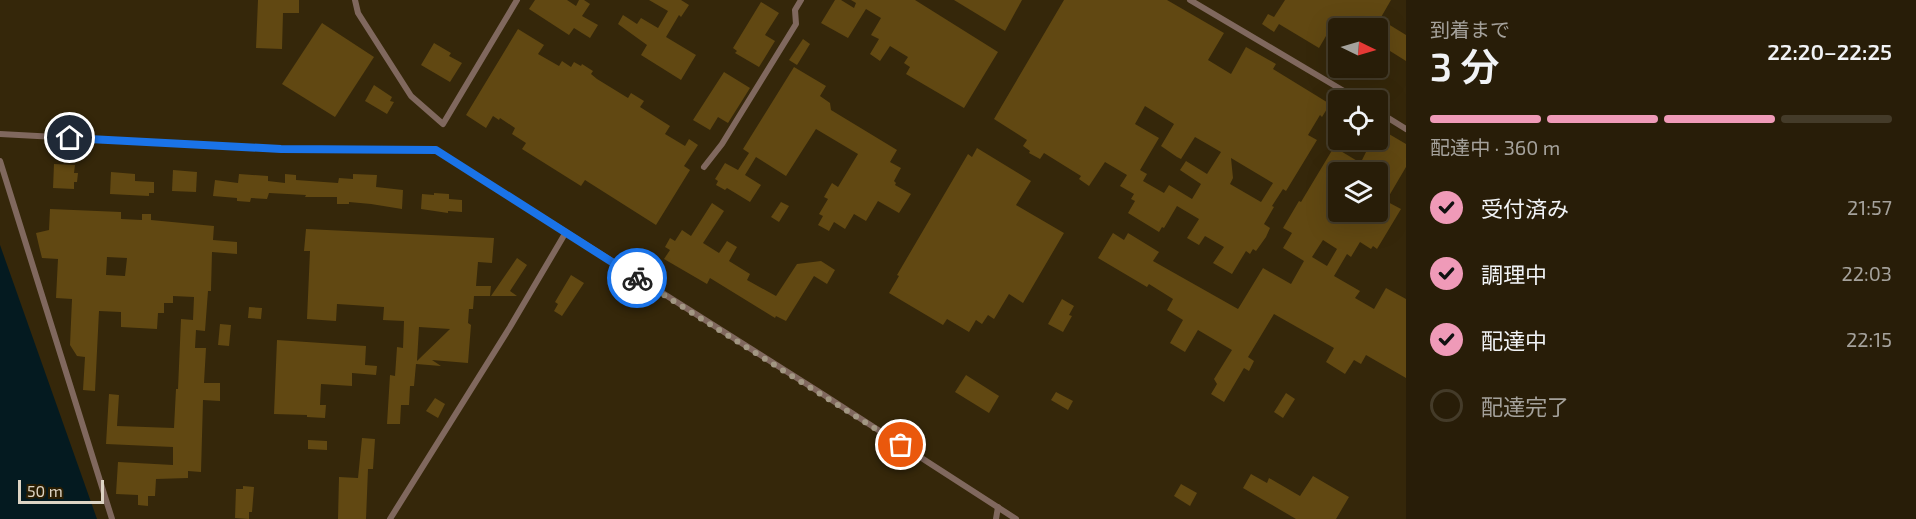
<!DOCTYPE html>
<html lang="ja">
<meta charset="utf-8">
<style>
:root{--surface:#281d08;--page:#342a16;--text:#f1f3f6;--muted:#a5a29c;--line:#443b29;--accent:#ef9ab8}
body{margin:0;font-family:"Exo 2","Noto Sans JP",sans-serif;background:var(--page);color:var(--text);height:100vh;display:flex;flex-direction:column;font-size:22px;white-space:nowrap}
*{box-sizing:border-box;margin:0}
p{font-size:20px;color:var(--muted)}
.icon{flex:none;width:33px;height:33px;fill:none;stroke:currentColor;stroke-width:2;stroke-linecap:round;stroke-linejoin:round}
.map{position:relative;flex:1;overflow:hidden}
.panel{display:flex;flex-direction:column;background:var(--surface);width:510px}
.panel>*{flex:none}
.needle{width:39px;rotate:95deg}
.tools{position:absolute;left:1328px;top:18px;display:grid;gap:12px}
.tools a{display:grid;place-items:center;width:60px;height:60px;border-radius:6px;background:var(--surface);box-shadow:0 6px 24px #0002,0 0 0 2px var(--line);font-size:30px}
.scale{position:absolute;left:18px;bottom:15px;width:86px;box-sizing:border-box;padding-left:6px;border:3px solid #ddd4c4;border-top:0;font-size:16px;line-height:21px;white-space:nowrap;color:#ddd4c4;-webkit-text-stroke:4px #2b1e02;paint-order:stroke}
.pin{position:absolute;display:grid;place-items:center;width:51px;height:51px;color:#fff;margin:-26px;border:3px solid #fff;border-radius:50%;box-shadow:0 2px 6px #0007}
.courier{position:absolute;display:grid;place-items:center;width:60px;height:60px;margin:-30px;border:4px solid #1a73e8;border-radius:50%;background:#fff;color:#222;box-shadow:0 2px 8px #0007}
.headline em{font-style:normal;font-weight:600}
.headline div{display:flex;flex-direction:column-reverse}
.headline{display:flex;align-items:center;justify-content:space-between;height:102px;padding:0 24px}
h1{font-size:39px;font-weight:600;line-height:45px}
.bar{display:grid;grid-template-columns:repeat(4,1fr);gap:9px 6px;align-content:center;height:72px;padding:0 24px}
.bar i{height:8px;border-radius:4px;background:var(--line)}
.bar .on{background:var(--accent)}
.bar p{grid-column:span 4}
ol{padding:0 24px;list-style:none}
li{display:flex;align-items:center;gap:18px;height:66px}
li p{margin-inline-start:auto}
li .icon{padding:6px;border-radius:50%;background:var(--accent);color:#111;stroke-width:4}
li:last-child{color:var(--muted)}
li i{width:33px;height:33px;border:3px solid var(--line);border-radius:50%}
main{display:flex;flex:1;min-height:0}
.map>svg:first-child{display:block}
</style>
<main>
<div class="map">
<svg width="1406" height="519" viewBox="0 0 1406 519">
<rect width="100%" height="100%" fill="#35270a"/>
<!-- water -->
<polygon fill="#041a20" points="0,245 97,519 0,519"/>
<!-- building -->
<g fill="#614812" fill-rule="evenodd">
<polygon points="258,0 299,0 299,13 283,13 282,49 256,48"/>
<polygon points="535,0 567,0 576,6 579,0 584,0 590,4 582,16 598,25 590,38 574,28 569,35 529,9"/>
<polygon points="649,0 681,0 689,5 681,17 679,15 666,37 696,55 681,80 641,55 647,45 618,24 623,15 637,24 641,18 658,28 668,11"/>
<polygon points="835,0 841,0 854,8 856,3 851,0 915,0 998,52 964,108 906,74 910,67 904,63 908,57 890,46 880,61 870,54 879,39 871,35 881,18 866,9 848,38 821,23"/>
<polygon points="954,0 1022,0 1005,31"/>
<path d="M1064,0h103l57,33 -16,27 23,14 15,-27 30,17 -3,5 57,35 -8,13 -2,-2 -12,20 9,5 -31,51 -3,-2 -11,17 2,1 -10,17 6,4 -4,9 -10,14 -3,-2 -3,5 -4,-3 -14,23 -19,-11 11,-16 -19,-11 -6,9 -12,-7 12,-19 -22,-13 -13,22 -2,-1 -3,5 -31,-19 7,-12 -4,-2 3,-5 -14,-8 7,-11 -22,-13 -16,24 -10,-7 2,-3 -37,-23 -4,6 -11,-6 1,-2 -7,-5 4,-6 -33,-21zM1145,106l29,18 -13,22 16,11 4,2 14,-22 26,15 -14,22 -21,-13 -6,9 21,14 -9,15 -23,-14 -5,8 -21,-12 4,-7 -7,-4 19,-32 -24,-14zM1231,158l42,25 -12,19 -31,-18 3,-6z"/>
<polygon points="1285,0 1391,0 1380,19 1406,35 1406,61 1390,51 1377,72 1377,28 1338,28 1338,43 1326,36 1319,48 1279,24 1274,32 1262,24 1268,14 1274,17"/>
<polygon points="761,2 779,13 765,35 775,41 759,67 735,53 737,51 733,48"/>
<polygon points="322,23 374,57 335,117 282,84"/>
<polygon points="518,29 544,45 538,54 559,66 562,61 571,67 574,62 581,66 582,64 593,71 591,74 597,79 628,98 631,93 644,101 640,107 670,126 665,134 685,146 689,139 698,145 684,166 690,170 656,225 585,180 581,186 522,149 526,143 512,134 515,128 500,118 499,120 493,116 486,128 466,115"/>
<polygon points="803,39 810,44 797,65 789,60"/>
<polygon points="434,43 451,53 449,56 462,63 450,82 421,65"/>
<polygon points="794,67 826,86 820,96 830,103 831,110 897,150 890,162 901,168 894,181 896,183 895,185 911,194 899,213 878,201 866,221 854,214 845,229 834,222 829,231 818,225 823,216 819,214 828,199 824,197 832,183 838,187 858,154 816,129 786,176 756,157 745,175 761,185 750,202 727,188 725,190 716,185 718,181 715,179 725,163 738,170 749,153 743,149"/>
<polygon points="724,72 750,88 728,123 718,117 710,130 693,120"/>
<polygon points="374,85 392,97 390,101 394,102 387,114 365,101"/>
<path d="M1377,127l29,17v23l-20,34 15,8 -24,40 -4,-3 -2,3 -11,-7 -9,15 -4,-3 -13,22 26,15 -5,7 19,11 12,-21 20,11v79l-40,-23 -5,9 -7,-4 -9,14 -19,-12 8,-14 -60,-34 -26,43 6,4 -5,10 -5,-3 -20,34 -13,-8 6,-10 -3,-5 18,-29 -34,-20 -13,22 -15,-9 13,-23 -16,-10 6,-11 -24,-15 -2,3 -49,-29 15,-25 11,7 4,-7 31,19 -6,9 85,48 25,-41 28,16 13,-23 -21,-13 9,-15 -9,-5 16,-27 2,1 33,-55 25,15 -6,10h-15v40h39v-44l-15,-8 7,-14 -11,-6h19zM1323,240l14,9 -10,17 -15,-9z"/>
<polygon points="977,148 1031,181 1016,205 1064,233 1023,303 1009,294 994,319 988,315 982,324 976,320 969,332 947,319 943,325 889,293 899,276 897,275 968,154 972,157"/>
<polygon points="54,164 75,165 74,173 78,173 77,182 74,182 74,189 53,188"/>
<polygon points="173,170 197,172 196,192 172,191"/>
<polygon points="111,172 135,174 135,181 154,182 154,193 149,193 149,196 110,194"/>
<polygon points="239,174 268,176 268,181 285,183 285,174 296,175 296,180 338,183 339,178 353,179 353,174 377,175 376,187 403,190 402,209 371,204 349,202 349,204 337,204 337,197 305,197 306,195 269,193 267,199 251,198 250,202 237,201 237,198 213,196 215,180 238,183"/>
<polygon points="434,193 449,194 449,199 462,200 462,212 448,211 448,213 421,209 422,194 434,195"/>
<polygon points="781,202 789,206 779,222 771,217"/>
<polygon points="712,203 724,211 703,243 719,253 727,241 737,247 729,261 750,274 747,280 776,296 797,264 821,261 835,270 827,284 814,276 786,321 776,316 775,318 710,278 707,284 664,259 670,250 665,247 670,238 675,241 682,230 691,236"/>
<path d="M50,209l71,3v7l21,1v-6h9v6l63,6 -1,14 24,2v12l-25,-2 -1,39h-3l-3,40 -9,-1 -1,18h11l-2,35h16v18l-17,-1 -2,72 -13,-1v7l-32,1 -1,17h-7v10l-10,-1v-10l-22,-1 2,-32 55,3v-18l-67,-3 3,-50 10,1 -2,31 57,2 2,-39h2l3,-70 12,1 1,-23 -21,-1v7h-9v10h-6l-1,16 -36,-2v-15l-22,-1 -4,80 -12,-1 2,-33 -8,-1 -7,-11 2,-46 -16,-1 2,-39 -16,-1 -3,-12 -3,-13 13,-3zM107,257l20,1 -2,18 -19,-1z"/>
<path d="M306,229l188,9 -2,25 -14,-1 -2,24h15l-1,10h-16l-1,13h-4l-1,14 3,2 -3,38 -36,-3 9,6 -25,-2 -2,22h-4l-1,19h-8l-1,19h-13l3,-49 5,1 2,-29 6,1 1,-27 -21,-1 1,-13 -47,-3 -1,17 -29,-2 3,-68h-6zM419,327l31,2 -33,32z"/>
<polygon points="517,258 527,265 510,291 517,296 491,296"/>
<polygon points="571,275 584,283 562,316 554,311 558,304 555,302"/>
<polygon points="1062,299 1074,306 1069,315 1072,316 1063,332 1048,324"/>
<polygon points="249,307 262,308 261,319 248,318"/>
<polygon points="220,324 231,325 229,346 218,345"/>
<polygon points="277,340 366,346 365,365 377,366 376,375 352,373 352,386 321,384 320,405 326,405 325,418 307,417 307,415 274,414"/>
<polygon points="966,375 999,396 989,413 955,392"/>
<polygon points="1056,392 1073,401 1068,410 1051,400"/>
<polygon points="1286,393 1295,399 1283,418 1274,412"/>
<polygon points="435,398 445,404 438,418 426,411"/>
<polygon points="362,438 375,439 373,469 368,469 366,519 338,519 339,477 358,478"/>
<polygon points="308,440 327,441 327,450 308,449"/>
<polygon points="1251,474 1267,483 1269,478 1300,496 1313,476 1349,497 1336,519 1296,519 1243,488"/>
<polygon points="1181,484 1197,493 1190,506 1174,496"/>
<polygon points="243,486 254,487 252,512 249,512 249,519 235,518 236,489 243,489"/>
</g>
<g fill="none" stroke-linecap="round" stroke-linejoin="round">
<!-- service -->
<g stroke="#80685e" stroke-width="6">
<polyline points="355,0 358,13 411,96 443,124 517,0"/>
<polyline points="1190,0 1359,100"/>
<polyline points="1377,111 1406,129"/>
<polyline points="0,134 281,149 436,150 824,395 1016,519"/>
<polyline points="0,161 112,519"/>
<polyline points="704,167 722,144 796,24 795,10 801,0"/>
<polyline points="390,519 510,327 566,232"/>
<polyline points="996,519 998,507"/>
</g>
</g>
<g fill="none" stroke-linecap="round" stroke-linejoin="round">
<!-- done -->
<polyline stroke="#a29783" stroke-width="6" stroke-dasharray="0 10.8" points="637,278 901,445"/>
<!-- route -->
<polyline stroke="#1a73e8" stroke-width="8" points="70,138 281,149 436,150 637,278"/>
</g>
</svg>
<div class="tools">
<a><svg class="needle" viewBox="-14 -14 28 28"><path d="M0-13l5 13h-10z" fill="#e53935"/><path d="M0 13l5-13h-10z" fill="#a5a29c"/></svg></a>
<a><svg class="icon" aria-label="locate" viewBox="0 0 24 24"><circle cx="12" cy="12" r="6"/><path d="M12 2v4M12 18v4M2 12h4M18 12h4"/></svg></a>
<a><svg class="icon" aria-label="layers" viewBox="0 0 24 24"><path d="M12 4l9 5-9 5-9-5zM3 14l9 5 9-5"/></svg></a>
</div>
<div class="scale">50 m</div>
<div class="pin" style="left:901px;top:445px;background:#ea580c"><svg class="icon" aria-label="bag" viewBox="0 0 24 24"><path d="M5 8h14l-1 12H6zM9 8a3 3 0 0 1 6 0"/></svg></div>
<div class="pin" style="left:70px;top:138px;background:#1f2937"><svg class="icon" aria-label="home" viewBox="0 0 24 24"><path d="M3 11l9-7 9 7M6 9v11h12V9"/></svg></div>
<div class="courier" style="left:637px;top:278px"><svg class="icon" aria-label="bike" viewBox="0 0 24 24"><circle cx="6" cy="16" r="4"/><circle cx="18" cy="16" r="4"/><path d="M6 16l4-8h5l3 8M10 8l3 8H6M13 5h3"/></svg></div>
</div>
<section class="panel">
<div class="headline"><div><h1>3 分</h1><p>到着まで</p></div><em>22:20–22:25</em></div>
<div class="bar"><i class="on"></i><i class="on"></i><i class="on"></i><i></i><p>配達中 · 360 m</p></div>
<ol>
<li><svg class="icon" aria-label="check" viewBox="0 0 24 24"><path d="M5 12l5 5 9-10"/></svg>受付済み<p>21:57</p></li>
<li><svg class="icon" aria-label="check" viewBox="0 0 24 24"><path d="M5 12l5 5 9-10"/></svg>調理中<p>22:03</p></li>
<li><svg class="icon" aria-label="check" viewBox="0 0 24 24"><path d="M5 12l5 5 9-10"/></svg>配達中<p>22:15</p></li>
<li><i></i>配達完了</li>
</ol>
</section>
</main>
